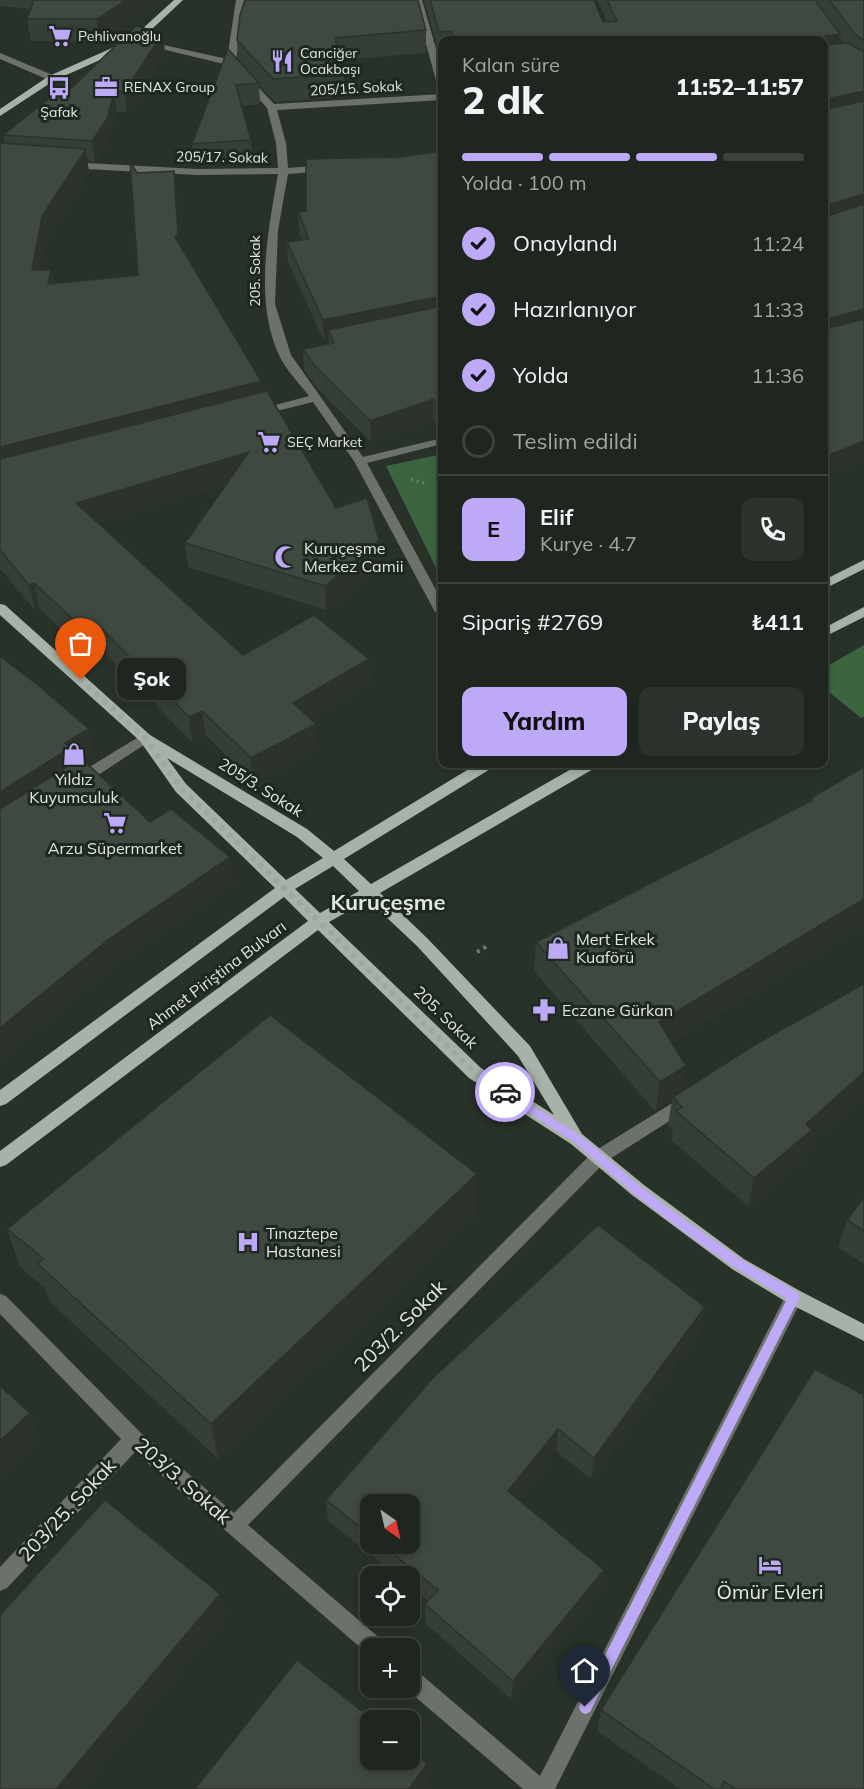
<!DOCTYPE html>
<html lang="tr">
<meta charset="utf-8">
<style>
:root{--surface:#1f261f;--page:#2c322c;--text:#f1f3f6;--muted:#a1a5a4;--line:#3c433d;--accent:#bda9f5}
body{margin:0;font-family:Mulish,sans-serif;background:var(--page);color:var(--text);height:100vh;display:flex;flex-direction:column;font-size:22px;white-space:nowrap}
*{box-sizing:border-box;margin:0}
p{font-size:20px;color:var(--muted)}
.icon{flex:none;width:33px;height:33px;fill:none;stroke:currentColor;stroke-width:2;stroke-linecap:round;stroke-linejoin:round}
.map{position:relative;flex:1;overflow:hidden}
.sheet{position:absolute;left:438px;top:36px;width:390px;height:732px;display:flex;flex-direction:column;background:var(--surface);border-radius:12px;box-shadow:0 3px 9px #0003,0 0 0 2px var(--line)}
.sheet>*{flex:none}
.needle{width:39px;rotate:146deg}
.fabs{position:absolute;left:360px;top:1494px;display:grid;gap:12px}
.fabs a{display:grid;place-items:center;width:60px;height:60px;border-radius:12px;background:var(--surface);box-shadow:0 3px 9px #0003,0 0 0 2px var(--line);font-size:30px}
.pin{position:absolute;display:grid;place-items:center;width:51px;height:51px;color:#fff;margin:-62px -26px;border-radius:50% 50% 50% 0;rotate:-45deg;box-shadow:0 0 6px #0007}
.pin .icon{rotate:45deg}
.courier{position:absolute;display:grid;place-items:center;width:60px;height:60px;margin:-30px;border:4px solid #bda9f5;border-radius:50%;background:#fff;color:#222;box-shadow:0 2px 8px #0007}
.bubble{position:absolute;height:42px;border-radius:12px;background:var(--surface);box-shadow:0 3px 9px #0003,0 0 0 2px var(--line);font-size:20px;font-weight:800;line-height:42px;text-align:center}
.overview em{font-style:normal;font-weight:800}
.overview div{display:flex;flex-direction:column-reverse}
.overview{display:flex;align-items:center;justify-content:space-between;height:102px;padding:0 24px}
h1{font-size:39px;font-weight:800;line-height:45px}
.bar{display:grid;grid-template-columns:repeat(4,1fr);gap:9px 6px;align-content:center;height:72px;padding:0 24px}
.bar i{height:8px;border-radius:4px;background:var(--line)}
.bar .on{background:var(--accent)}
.bar p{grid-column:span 4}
.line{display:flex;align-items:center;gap:15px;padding:0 24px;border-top:2px solid var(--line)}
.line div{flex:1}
.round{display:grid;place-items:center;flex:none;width:63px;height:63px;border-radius:12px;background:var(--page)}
ol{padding:0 24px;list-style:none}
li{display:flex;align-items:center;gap:18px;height:66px}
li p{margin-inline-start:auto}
li .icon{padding:6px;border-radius:50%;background:var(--accent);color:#111;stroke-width:4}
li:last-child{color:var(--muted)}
li i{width:33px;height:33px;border:3px solid var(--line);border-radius:50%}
.action{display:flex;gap:12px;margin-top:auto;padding:12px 24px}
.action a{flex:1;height:69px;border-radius:12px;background:var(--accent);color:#111;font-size:24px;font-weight:800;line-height:69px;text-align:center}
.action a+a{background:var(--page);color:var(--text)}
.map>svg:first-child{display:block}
</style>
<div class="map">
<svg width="864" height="1789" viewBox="0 0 864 1789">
<rect width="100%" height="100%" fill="#293229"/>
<!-- green -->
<g fill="#3c643f">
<polygon points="442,454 442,580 386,466"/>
<polygon points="864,645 864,717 861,718 824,688 824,668"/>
</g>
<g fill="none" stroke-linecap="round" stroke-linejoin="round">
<!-- path-far1 -->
<polyline stroke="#717971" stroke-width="3" stroke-dasharray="2 4" stroke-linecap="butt" points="411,479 426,484"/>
<!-- path -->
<polyline stroke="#717971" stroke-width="4" stroke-dasharray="3 4.5" stroke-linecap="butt" points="477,952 489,945"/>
<!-- minor -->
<g fill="#6c716c" fill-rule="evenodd">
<path d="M236,0h8l-8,63 38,41 168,-10v6l-165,10 9,33 2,25 38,-3 5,3 -5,3 -38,3 -10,56 -3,74 16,51 72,102 79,-19v6l-75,19 75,138v15l-7,-4 -81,-151 -41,-59 -56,14 -6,-3 2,-2 56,-15c-10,-13 -23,-26 -30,-41 -25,-54 -11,-124 -1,-181l-81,1 -129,-7 -5,-3 5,-3 129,7 81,-1 -2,-25 -9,-35 -39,-43 -87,-21 5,-3 81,18z"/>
<polygon points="414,0 422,0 442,70 442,87 437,84"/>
<polygon points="0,53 55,76 57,78 49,80 0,59"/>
<polygon points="145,733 150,735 152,738 150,741 83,785 73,785 71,781 73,777"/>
<polygon points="687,1094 693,1096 695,1101 693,1106 605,1162 248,1525 383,1641 386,1648 370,1648 370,1656 369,1655 135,1452 7,1588 0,1591 0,1567 121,1439 0,1314 0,1294 6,1296 141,1433 234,1513 593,1152"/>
<polygon points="794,1289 800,1291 803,1297 800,1303 555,1789 523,1789 405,1688 410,1688 410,1668 417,1671 540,1776 788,1291"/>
</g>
<!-- major -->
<g fill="#a8b2a8" fill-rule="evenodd">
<polygon points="174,0 183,0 136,44 55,80 0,116 0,109 49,76 130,40"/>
<polygon points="864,560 864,569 824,589 824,580"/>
<path d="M0,604l5,1 145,130 157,94 27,22 143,-87h17l-2,4 -148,91 27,25 209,-120h17l-2,4 -215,125 47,45 103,108 52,88 62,51 100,74 56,32 64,33v17l-76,-38 -56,-34 -100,-74 -61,-51 -102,-66 -151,-148 -312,235 -6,2v-16l308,-230 -24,-24 -278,207 -6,2v-16l275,-202 -99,-96 -36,-51 -140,-126zM167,758l130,79 26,21 -37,22 -100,-96zM333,866l26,25 -39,22 -25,-24zM368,900l49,46 101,110 36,59 -73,-47 -152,-146z"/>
<polygon points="864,607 864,617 824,637 824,628"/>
</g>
</g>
<!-- wall -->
<g fill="#363f36" fill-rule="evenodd">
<polygon points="0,0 165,0 100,42 31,41 27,19 31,9 0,6"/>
<path d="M424,0h170l9,22 4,-1 -10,-21h267v460l-40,17v-437h-382v11l-3,1zM840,37l4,6 -6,1z"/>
<polygon points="426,30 426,53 341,60 344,74 345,97 275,102 259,85 260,104 241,106 251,140 252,161 194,165 192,144 238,61 237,40"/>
<polygon points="165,53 127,112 117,112 109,140 95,162 87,161 89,172 46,239 40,270 51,270 54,283 138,275 137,173 174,171 180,246 261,381 262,393 336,508 379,540 380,564 326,610 188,567 185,543 227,484 98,522 243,655 369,659 370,683 310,718 318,749 253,783 206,735 192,742 107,655 95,661 39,608 35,610 0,569 0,143 5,144 3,135 63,96"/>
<polygon points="442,151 442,425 439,426 433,420 371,442 317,388 304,370 303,349 329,344 329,340 324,341 288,262 287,242 302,240 299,232 298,212 306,211 400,157"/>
<polygon points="864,767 864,924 671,1042 681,1091 864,984 864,1093 809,1143 805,1158 748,1206 671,1140 673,1131 668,1125 672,1100 655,1111 534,971 536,942 810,801 811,798"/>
<polygon points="864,1197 864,1264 838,1247 847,1220"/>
<polygon points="476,1213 218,1459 50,1302 45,1288 20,1267 7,1229"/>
<path d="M705,1307l-5,23 -109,149 -35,-28 -39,48 83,91 -89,109 -86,-76v-19l3,-3 -18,-15v-10h-12l-70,-55 -2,-21zM370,1504l40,40h-40z"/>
<polygon points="601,1710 864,1789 680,1789 597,1731"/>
</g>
<!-- shaded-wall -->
<g fill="#2c332c">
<polygon points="127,0 165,0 100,42 97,19"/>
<polygon points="163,33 165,53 127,112 125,91"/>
<polygon points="840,34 837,53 824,55 825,36"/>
<polygon points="864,91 864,107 824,119 827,99"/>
<polygon points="114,92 117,112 109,140 95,162 92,141"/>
<polygon points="86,149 89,172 46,239 36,294 32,270 42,216"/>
<polygon points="174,171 177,195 181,258 175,237"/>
<polygon points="864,194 864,209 824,226 827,205"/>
<polygon points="51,270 55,294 48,284"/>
<polygon points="442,296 442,317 328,330 329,340 324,341 323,320"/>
<polygon points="864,309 864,326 824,340 827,319"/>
<polygon points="261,381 263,406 0,473 0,447"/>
<polygon points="433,399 433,420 371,442 370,421"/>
<polygon points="442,404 442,425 439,426 440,405"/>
<polygon points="864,441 864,460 824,477 824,457"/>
<polygon points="249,452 252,476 81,528 76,503"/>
<polygon points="379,540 380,564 326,610 325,586"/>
<polygon points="34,583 39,608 35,610 29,585"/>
<polygon points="103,630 107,655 95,661 91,636"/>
<polygon points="369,659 370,683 295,727 293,703"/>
<polygon points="202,711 206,735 192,742 189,717"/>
<polygon points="316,724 318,749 253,783 251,758"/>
<polygon points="89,729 94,755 74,767 0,822 0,792 65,743"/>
<polygon points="230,857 233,883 114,965 0,1060 0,1028 109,939"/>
<polygon points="864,899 864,924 655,1051 659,1022"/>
<polygon points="686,1066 681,1095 673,1097 672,1100 655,1111 660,1082"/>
<polygon points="864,1072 864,1093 809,1143 805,1158 748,1206 754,1178 806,1124"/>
<polygon points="477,1174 476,1213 218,1459 211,1424"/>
<polygon points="705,1307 700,1330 591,1479 594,1458"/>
<polygon points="30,1413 39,1438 0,1475 0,1441"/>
<polygon points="558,1429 556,1451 507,1512 508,1491"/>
<polygon points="604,1570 600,1590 511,1699 513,1681"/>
<polygon points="220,1594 225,1616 81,1789 56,1789"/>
<polygon points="427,1764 427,1784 423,1789 409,1789"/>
</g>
<!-- building -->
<g fill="#3f493f" stroke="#2c332c" stroke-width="1.5">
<polygon points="34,0 127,0 97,19 27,19"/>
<polygon points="245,0 418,0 426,30 335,38 344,74 273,79 237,40 240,15"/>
<polygon points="430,0 594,0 603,22 617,21 607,0 815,0 840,34 825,36 826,45 848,43 864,52 864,91 827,99 825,107 828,109 864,101 864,194 827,205 825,214 828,216 864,204 864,309 827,319 826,329 864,319 864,441 824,457 824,40 454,40 451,31 439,32"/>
<polygon points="829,0 864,0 864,41 855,34"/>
<polygon points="136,26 163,33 125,91 114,92 107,119 92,141 3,135 52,96 63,96"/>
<polygon points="228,49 259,83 236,85 251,140 192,144"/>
<polygon points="0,143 86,149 42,216 32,270 51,270 48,284 138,275 130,161 137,173 174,171 178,234 175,237 261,381 0,447"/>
<polygon points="442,151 442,297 442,296 323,320 287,242 309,239 298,212 306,211 306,159 400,157"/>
<polygon points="442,306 442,404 440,405 433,399 370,421 316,367 303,349 334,343 328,330"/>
<polygon points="267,391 336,508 367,498 379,540 325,586 185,543 249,452 76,503 243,655 314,615 369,659 293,703 316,724 251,758 202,711 189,717 103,630 91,636 34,583 29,585 0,550 0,459"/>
<polygon points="0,656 39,686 89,729 65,743 70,748 0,792"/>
<polygon points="81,758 150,822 171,809 230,857 109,939 0,1028 0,809"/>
<polygon points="864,767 864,899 659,1022 686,1066 660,1082 536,942 813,800 811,798"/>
<polygon points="864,984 864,1072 806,1124 812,1130 754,1178 676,1111 682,1107 673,1097 756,1044"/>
<polygon points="270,1015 477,1174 211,1424 38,1264 43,1258 7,1229"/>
<polygon points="864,1197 864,1231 847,1220"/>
<polygon points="598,1225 705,1307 594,1458 558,1429 508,1491 604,1570 513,1681 425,1604 438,1590 381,1544 410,1544 410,1504 370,1504 370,1535 326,1500 433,1378"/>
<polygon points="815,1369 864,1395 864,1789 736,1789 724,1781 720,1789 714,1789 601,1710"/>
<polygon points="0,1386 30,1413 0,1441"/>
<polygon points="105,1500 220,1594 56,1789 0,1789 0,1615"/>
<polygon points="297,1660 373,1720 370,1720 370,1760 410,1760 410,1750 427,1764 409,1789 195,1789"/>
</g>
<!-- route -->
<polygon fill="#bda9f5" points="505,1088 581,1136 641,1187 692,1225 742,1260 798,1293 800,1297 590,1712 585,1714 581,1712 579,1707 581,1702 787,1299 734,1267 684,1232 634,1194 574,1142 501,1095 500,1092"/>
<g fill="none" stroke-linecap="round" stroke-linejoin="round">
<!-- done -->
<polyline stroke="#a0a7a0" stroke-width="6" stroke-dasharray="0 10.8" points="81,680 145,738 181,788 475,1073 505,1092"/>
</g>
<!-- icons -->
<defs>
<g id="supermarket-bare" transform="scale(1.8)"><path d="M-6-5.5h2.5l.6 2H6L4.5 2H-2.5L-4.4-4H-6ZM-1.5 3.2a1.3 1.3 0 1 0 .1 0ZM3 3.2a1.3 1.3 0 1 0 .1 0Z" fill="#bda9f5" stroke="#1f2820" stroke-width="2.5" paint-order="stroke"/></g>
<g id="restaurant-bare" transform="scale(1.8)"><path d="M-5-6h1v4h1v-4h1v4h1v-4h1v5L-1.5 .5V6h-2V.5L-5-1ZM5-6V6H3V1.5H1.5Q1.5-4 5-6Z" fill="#bda9f5" stroke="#1f2820" stroke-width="2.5" paint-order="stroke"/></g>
<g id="office-bare" transform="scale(1.8)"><path d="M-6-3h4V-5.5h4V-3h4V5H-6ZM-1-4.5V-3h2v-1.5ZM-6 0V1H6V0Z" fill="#bda9f5" stroke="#1f2820" stroke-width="2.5" paint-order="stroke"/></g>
<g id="bus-bare" transform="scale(1.8)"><path d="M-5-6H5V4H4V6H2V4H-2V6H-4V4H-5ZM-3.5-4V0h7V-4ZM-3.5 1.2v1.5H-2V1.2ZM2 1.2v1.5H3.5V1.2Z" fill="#bda9f5" stroke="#1f2820" stroke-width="2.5" paint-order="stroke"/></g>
<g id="mosque-bare" transform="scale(1.8)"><path d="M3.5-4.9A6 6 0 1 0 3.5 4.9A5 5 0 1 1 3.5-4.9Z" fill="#bda9f5" stroke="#1f2820" stroke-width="2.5" paint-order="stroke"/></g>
<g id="shop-bare" transform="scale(1.8)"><path d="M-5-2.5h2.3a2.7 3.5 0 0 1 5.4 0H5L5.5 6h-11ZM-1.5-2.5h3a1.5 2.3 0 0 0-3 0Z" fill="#bda9f5" stroke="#1f2820" stroke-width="2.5" paint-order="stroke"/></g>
<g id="pharmacy-bare" transform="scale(1.8)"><path d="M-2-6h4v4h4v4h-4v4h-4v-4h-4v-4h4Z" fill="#bda9f5" stroke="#1f2820" stroke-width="2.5" paint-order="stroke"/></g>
<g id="hospital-bare" transform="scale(1.8)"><path d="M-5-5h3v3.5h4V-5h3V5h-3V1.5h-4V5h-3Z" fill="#bda9f5" stroke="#1f2820" stroke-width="2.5" paint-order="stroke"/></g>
<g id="hotel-bare" transform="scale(1.8)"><path d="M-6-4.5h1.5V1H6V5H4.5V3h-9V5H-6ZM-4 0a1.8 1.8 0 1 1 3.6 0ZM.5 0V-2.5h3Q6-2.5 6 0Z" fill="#bda9f5" stroke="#1f2820" stroke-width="2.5" paint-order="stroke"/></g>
</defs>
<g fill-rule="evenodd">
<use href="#supermarket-bare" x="60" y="36"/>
<use href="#restaurant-bare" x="282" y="61"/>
<use href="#office-bare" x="106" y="87"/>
<use href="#bus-bare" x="59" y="88"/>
<use href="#supermarket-bare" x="269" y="442"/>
<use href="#mosque-bare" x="286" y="557"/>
<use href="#shop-bare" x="74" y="754"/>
<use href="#supermarket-bare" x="115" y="823"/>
<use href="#shop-bare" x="558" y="948"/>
<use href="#pharmacy-bare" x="544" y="1010"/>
<use href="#hospital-bare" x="248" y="1242"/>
<use href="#hotel-bare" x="770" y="1565"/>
</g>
<g text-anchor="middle" stroke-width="6" stroke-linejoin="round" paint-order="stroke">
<!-- far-poi labels -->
<g font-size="14" fill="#e0e6e0" stroke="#1f2820" text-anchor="start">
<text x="78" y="41">Pehlivanoğlu</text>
<text x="300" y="58">Canciğer<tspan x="300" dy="16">Ocakbaşı</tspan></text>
<text x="124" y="92">RENAX Group</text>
<text x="59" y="117" text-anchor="middle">Şafak</text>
<text x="287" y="447">SEÇ Market</text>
</g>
<!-- far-street labels -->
<g font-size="14" fill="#e0e6e0" stroke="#1f2820">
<text transform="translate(356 88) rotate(-3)" y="5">205/15. Sokak</text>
<text transform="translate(222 157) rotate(1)" y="5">205/17. Sokak</text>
<text transform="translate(255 271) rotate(-90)" y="5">205. Sokak</text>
</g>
<!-- poi labels -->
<g font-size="16" fill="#e0e6e0" stroke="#1f2820" text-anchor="start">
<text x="304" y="554">Kuruçeşme<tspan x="304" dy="18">Merkez Camii</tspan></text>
<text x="74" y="785" text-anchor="middle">Yıldız<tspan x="74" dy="18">Kuyumculuk</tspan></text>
<text x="115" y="854" text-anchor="middle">Arzu Süpermarket</text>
<text x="576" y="945">Mert Erkek<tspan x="576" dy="18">Kuaförü</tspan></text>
<text x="562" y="1016">Eczane Gürkan</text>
<text x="266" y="1239">Tınaztepe<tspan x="266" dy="18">Hastanesi</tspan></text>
</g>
<!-- street labels -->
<g font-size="16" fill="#e0e6e0" stroke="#1f2820">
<text transform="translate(261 787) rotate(32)" y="6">205/3. Sokak</text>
<text transform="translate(216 975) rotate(-37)" y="6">Ahmet Piriştina Bulvarı</text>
<text transform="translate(446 1017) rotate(44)" y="6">205. Sokak</text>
</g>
<!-- near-street labels -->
<g font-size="20" fill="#e0e6e0" stroke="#1f2820">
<text transform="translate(400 1326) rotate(-45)" y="7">203/2. Sokak</text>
<text transform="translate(183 1481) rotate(41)" y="7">203/3. Sokak</text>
<text transform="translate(67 1510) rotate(-47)" y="7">203/25. Sokak</text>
</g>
<!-- near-poi labels -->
<g font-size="20" fill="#e0e6e0" stroke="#1f2820">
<text x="770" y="1599">Ömür Evleri</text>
</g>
<!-- district labels -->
<g font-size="22" font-weight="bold" fill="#e0e6e0" stroke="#1f2820">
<text x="388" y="910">Kuruçeşme</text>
</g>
</g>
</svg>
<div class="fabs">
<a><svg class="needle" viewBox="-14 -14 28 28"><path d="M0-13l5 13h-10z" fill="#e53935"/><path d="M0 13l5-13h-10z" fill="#a1a5a4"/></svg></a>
<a><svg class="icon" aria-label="locate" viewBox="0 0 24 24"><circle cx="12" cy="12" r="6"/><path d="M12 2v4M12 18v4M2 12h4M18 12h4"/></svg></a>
<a>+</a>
<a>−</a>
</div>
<div class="pin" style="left:81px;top:680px;background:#ea580c"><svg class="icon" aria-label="bag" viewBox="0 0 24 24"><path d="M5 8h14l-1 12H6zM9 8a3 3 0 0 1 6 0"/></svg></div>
<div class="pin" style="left:585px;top:1707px;background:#1f2937"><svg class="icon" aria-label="home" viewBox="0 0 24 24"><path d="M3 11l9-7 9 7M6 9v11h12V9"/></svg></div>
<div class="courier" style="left:505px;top:1092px"><svg class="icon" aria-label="car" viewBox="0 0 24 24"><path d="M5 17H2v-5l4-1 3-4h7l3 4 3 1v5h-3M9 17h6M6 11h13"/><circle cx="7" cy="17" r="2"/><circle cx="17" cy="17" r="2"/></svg></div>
<div class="bubble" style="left:117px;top:658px;width:69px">Şok</div>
<section class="sheet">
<div class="overview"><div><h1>2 dk</h1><p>Kalan süre</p></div><em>11:52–11:57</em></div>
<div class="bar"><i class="on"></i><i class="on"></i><i class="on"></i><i></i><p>Yolda · 100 m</p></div>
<ol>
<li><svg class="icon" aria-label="check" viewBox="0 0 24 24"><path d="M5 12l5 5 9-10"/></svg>Onaylandı<p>11:24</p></li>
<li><svg class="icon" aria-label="check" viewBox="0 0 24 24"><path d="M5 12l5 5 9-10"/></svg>Hazırlanıyor<p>11:33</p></li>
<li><svg class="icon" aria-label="check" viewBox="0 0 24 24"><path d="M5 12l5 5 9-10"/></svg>Yolda<p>11:36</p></li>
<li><i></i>Teslim edildi</li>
</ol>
<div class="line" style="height:108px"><b class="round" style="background:var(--accent);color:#111">E</b><div><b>Elif</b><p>Kurye · 4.7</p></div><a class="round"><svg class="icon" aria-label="phone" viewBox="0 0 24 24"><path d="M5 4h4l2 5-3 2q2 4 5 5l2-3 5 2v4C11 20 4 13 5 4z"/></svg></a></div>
<div class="line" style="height:78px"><div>Sipariş #2769</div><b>₺411</b></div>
<div class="action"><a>Yardım</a><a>Paylaş</a></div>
</section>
</div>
